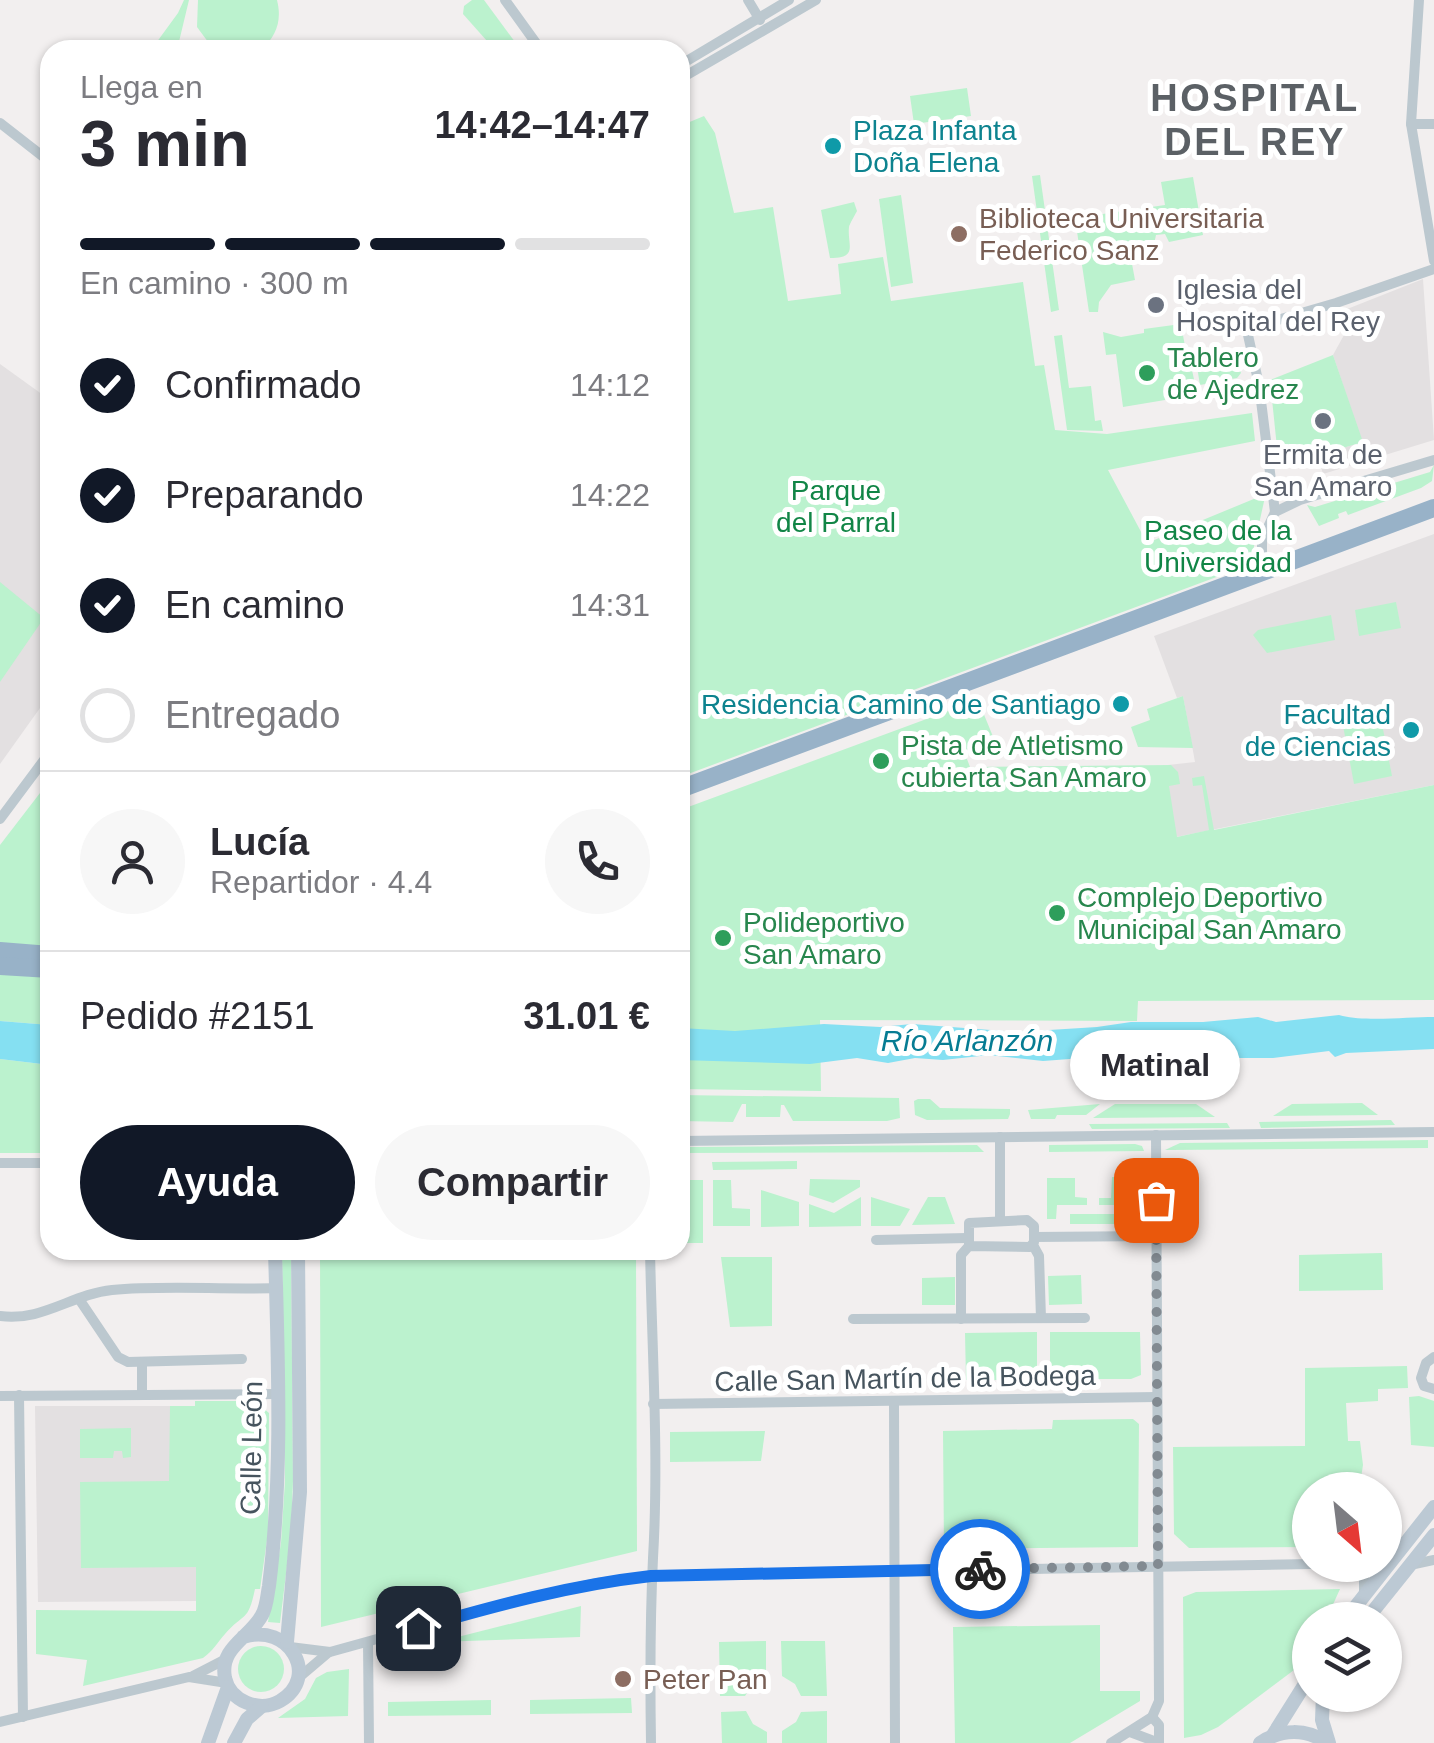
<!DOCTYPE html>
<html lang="es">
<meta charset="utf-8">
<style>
:root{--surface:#fff;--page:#f7f7f7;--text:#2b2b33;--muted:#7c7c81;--line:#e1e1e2;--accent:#111827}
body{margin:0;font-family:Arial,sans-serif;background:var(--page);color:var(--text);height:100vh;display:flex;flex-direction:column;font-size:38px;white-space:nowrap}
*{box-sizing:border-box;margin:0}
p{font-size:32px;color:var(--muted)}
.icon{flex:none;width:55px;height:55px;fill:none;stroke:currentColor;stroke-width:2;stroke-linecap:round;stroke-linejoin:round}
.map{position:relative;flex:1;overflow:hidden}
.drawer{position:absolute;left:40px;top:40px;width:650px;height:1220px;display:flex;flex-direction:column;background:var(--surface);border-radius:30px;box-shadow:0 2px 8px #0004}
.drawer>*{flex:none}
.needle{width:65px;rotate:152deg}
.fabs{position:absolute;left:1292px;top:1472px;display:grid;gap:20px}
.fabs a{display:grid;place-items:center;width:110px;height:110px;border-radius:50%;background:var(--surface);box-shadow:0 2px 8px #0004;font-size:50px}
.pin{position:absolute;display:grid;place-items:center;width:85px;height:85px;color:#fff;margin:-42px;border-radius:20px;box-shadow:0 5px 15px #0006}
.courier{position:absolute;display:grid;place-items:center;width:100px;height:100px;margin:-50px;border:8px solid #1a73e8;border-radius:50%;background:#fff;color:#222;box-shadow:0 2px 12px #0007}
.bubble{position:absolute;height:70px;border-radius:35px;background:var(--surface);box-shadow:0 2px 8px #0004;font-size:32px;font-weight:800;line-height:70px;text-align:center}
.head em{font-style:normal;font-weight:800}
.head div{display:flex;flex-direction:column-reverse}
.head{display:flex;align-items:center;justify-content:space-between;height:170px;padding:0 40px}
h1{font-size:65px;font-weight:800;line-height:75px}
.bar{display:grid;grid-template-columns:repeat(4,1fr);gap:15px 10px;align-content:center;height:120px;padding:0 40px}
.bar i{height:12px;border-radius:8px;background:var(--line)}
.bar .on{background:var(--accent)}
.bar p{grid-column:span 4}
.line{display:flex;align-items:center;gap:25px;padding:0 40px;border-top:2px solid var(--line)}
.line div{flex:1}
.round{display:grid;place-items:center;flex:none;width:105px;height:105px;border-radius:52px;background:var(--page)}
ol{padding:0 40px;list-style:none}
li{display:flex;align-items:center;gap:30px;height:110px}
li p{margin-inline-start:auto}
li .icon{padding:10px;border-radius:50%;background:var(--accent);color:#fff;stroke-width:4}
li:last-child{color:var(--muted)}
li i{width:55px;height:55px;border:5px solid var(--line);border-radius:50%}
.action{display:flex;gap:20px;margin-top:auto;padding:20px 40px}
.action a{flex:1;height:115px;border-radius:60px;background:var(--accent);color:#fff;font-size:40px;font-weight:800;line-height:115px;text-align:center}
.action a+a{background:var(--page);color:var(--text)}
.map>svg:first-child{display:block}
</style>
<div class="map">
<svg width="1434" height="1743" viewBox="0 0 1434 1743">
<rect width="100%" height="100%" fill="#f2efef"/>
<!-- education -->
<g fill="#e3e0e1">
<polygon points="1423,279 1434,440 1323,474 1318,456 1362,442 1333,355 1344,335 1337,313"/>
<polygon points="0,364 50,400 50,694 0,764"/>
<polygon points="1434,534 1434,785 1171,838 1168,765 1195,762 1183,696 1177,698 1154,636"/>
<polygon points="35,1406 195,1406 197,1601 38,1602"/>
</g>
<!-- green -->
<g fill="#bbf2ce">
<polygon points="184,0 189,0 177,50 151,50 178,13"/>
<path d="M198,0h79c5,20 0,36 -16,50h-47l-17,-23z"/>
<polygon points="472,0 484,0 521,50 495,50 463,14 464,6"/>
<polygon points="967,88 971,116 914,124 910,96"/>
<polygon points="704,116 715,133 734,213 773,207 788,301 841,294 838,264 883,257 891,301 1023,282 1035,366 1044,365 1055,430 1107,434 1252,413 1255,441 1108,470 1147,543 1261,496 1265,497 1251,560 1246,566 680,777 680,126"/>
<polygon points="1040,175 1059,310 1051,312 1032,176"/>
<polygon points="1193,177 1203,235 1169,242 1165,234 1156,235 1153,249 1130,253 1135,280 1111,285 1099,302 1098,312 1089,312 1075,218 1165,205 1161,182"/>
<polygon points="901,195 913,283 891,287 879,199"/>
<path d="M854,202l3,9c-1,2 -8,14 -8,16 -2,18 10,31 -19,31l-9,-48z"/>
<polygon points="1181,324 1189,369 1192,370 1195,384 1189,386 1189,396 1123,407 1116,354 1106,355 1103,332 1121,337 1144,333 1144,329"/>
<polygon points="1062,335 1069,388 1091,386 1095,421 1101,420 1103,431 1067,430 1054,336"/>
<polygon points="1333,355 1363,442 1279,467 1270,380"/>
<polygon points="1237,359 1241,373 1237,378 1200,385 1197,367"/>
<polygon points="1434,465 1432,481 1421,488 1348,515 1346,511 1338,514 1339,518 1319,526 1307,505 1315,507 1430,472"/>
<polygon points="0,582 44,618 0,682"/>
<polygon points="1396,602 1401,628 1359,636 1355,610"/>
<polygon points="1331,615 1335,640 1267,653 1253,635 1258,630"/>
<polygon points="1183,696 1193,748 1138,747 1131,727 1150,720 1147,709"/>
<polygon points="978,700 994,739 964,751 970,767 1171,765 1178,772 1180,784 1169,786 1177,837 1209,830 1202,785 1193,786 1192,778 1204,776 1214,830 1434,785 1434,1000 1138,1001 1137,1021 820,1020 821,1091 680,1089 680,810"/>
<polygon points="1379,708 1392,776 1354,784 1341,715"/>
<polygon points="50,780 50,948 0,943 0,845"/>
<polygon points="0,973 50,976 50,1025 0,1021"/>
<polygon points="0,1059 50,1065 50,1153 0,1153"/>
<polygon points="680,1095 899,1098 900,1118 887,1121 793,1121 784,1105 781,1105 780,1117 746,1117 746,1104 742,1104 733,1122 680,1121"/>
<polygon points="918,1099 930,1099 940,1108 1010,1109 1010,1114 1008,1119 927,1120 915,1115 914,1101"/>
<polygon points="1362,1103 1378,1115 1273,1116 1292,1104"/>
<polygon points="1100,1104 1086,1115 1057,1115 1055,1119 1031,1119 1028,1110"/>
<polygon points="1115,1104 1196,1104 1215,1117 1093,1118"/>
<polygon points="1391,1120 1395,1125 1261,1128 1259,1122"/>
<polygon points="1227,1123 1230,1128 1092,1129 1089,1124"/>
<polygon points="1428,1140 1428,1148 1165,1150 1180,1143"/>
<polygon points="1135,1144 1142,1146 1144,1151 1049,1152 1049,1145"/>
<polygon points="977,1145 984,1152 680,1153 687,1147"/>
<polygon points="797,1161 797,1169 713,1170 712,1162"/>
<polygon points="1112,1177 1138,1177 1138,1205 1099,1205 1099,1198 1111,1198"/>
<polygon points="1047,1178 1075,1178 1075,1197 1087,1198 1087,1205 1057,1205 1056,1219 1047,1219"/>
<polygon points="810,1179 860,1180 860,1187 833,1203 809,1195"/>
<rect x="680" y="1180" width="23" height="63"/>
<polygon points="713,1180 731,1180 732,1208 750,1209 750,1226 713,1226"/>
<polygon points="761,1190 799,1202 799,1226 761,1227"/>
<polygon points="861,1197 861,1226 809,1227 809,1204 834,1213"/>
<polygon points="871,1197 910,1209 900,1226 871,1226"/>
<polygon points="928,1197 945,1197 955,1224 912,1225"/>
<rect x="1070" y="1214" width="68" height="10"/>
<polygon points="282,1250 291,1250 293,1481 291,1533 280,1623 268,1622 281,1543 285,1481"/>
<polygon points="320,1250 636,1250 637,1551 321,1627"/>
<polygon points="1382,1253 1383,1290 1299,1291 1299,1255"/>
<polygon points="721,1257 772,1257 772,1326 730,1327"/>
<polygon points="1081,1275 1082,1304 1049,1305 1048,1276"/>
<polygon points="955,1277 955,1305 922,1305 922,1278"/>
<polygon points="1037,1332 1037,1380 966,1380 965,1333"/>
<polygon points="1050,1332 1140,1332 1141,1375 1131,1379 1050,1379"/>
<polygon points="1407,1366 1408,1388 1378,1389 1378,1401 1346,1403 1348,1441 1360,1441 1363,1465 1359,1490 1310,1490 1310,1547 1189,1548 1174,1534 1173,1447 1305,1446 1305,1368"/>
<polygon points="1419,1396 1434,1401 1434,1447 1411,1445 1409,1397"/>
<path d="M195,1401h60l14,12 -1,120 -8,56h-5c-7,34 -11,23 -30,45 -8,9 -12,17 -22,24l-120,28 4,-26 -51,-6v-44l160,1v-44l-115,1 -1,-86 89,-1 1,-75h25z"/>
<polygon points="1133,1419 1139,1424 1138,1547 944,1549 943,1431 1052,1429 1053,1420"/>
<polygon points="131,1428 131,1457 123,1458 122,1451 114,1451 113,1458 80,1458 80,1429"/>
<polygon points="765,1431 761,1461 670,1462 670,1432"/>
<polygon points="1340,1589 1326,1620 1310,1620 1310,1647 1294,1670 1218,1727 1201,1735 1184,1738 1183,1597 1196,1592"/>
<polygon points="581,1606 580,1637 438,1642"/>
<polygon points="1100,1625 1100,1691 1140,1691 1140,1701 1070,1743 955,1743 953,1627"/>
<polygon points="766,1641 766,1676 753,1684 745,1696 720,1696 719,1642"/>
<polygon points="781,1641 825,1641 827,1696 801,1696 795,1684 782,1676"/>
<circle cx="261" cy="1669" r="23"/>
<polygon points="349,1669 348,1716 278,1718 305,1699 316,1678 327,1672"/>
<polygon points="631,1698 632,1713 530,1714 530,1700"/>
<polygon points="491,1700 491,1715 388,1716 388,1702"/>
<polygon points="746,1711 753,1724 767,1732 767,1743 722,1743 721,1712"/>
<polygon points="827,1711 827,1743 782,1743 782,1731 796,1722 801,1712"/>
</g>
<!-- water -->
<g fill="#85e0f2">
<path d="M1339,1015c22,7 69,2 95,2v32l-88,4 -11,4 -6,-6 -56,7h-127l-13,-3 -19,5 -31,-2 -40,3 -54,-6 -46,5 -28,-2 -27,5 -31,-5 -47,6 -130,-4v-32l55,3 89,-7 56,3 32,-3 105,8 80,-5 34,-5h72l55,-5 18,5z"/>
<polygon points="0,1021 50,1025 50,1065 0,1059"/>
</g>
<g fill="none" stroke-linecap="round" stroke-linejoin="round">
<!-- minor -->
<g stroke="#bcc8cf" stroke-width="10">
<polyline points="505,0 541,50"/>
<polyline points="748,0 760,20"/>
<polyline points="1419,0 1411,124 1434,261"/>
<polyline points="680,65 789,0"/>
<polyline points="680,79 816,0"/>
<polyline points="0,123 50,162"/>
<polyline points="1411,124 1434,124"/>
<polyline points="1275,512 1259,385 1248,335 1250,328 1336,303 1434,269"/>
<polyline points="1262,572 1262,540 1275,512 1300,500 1434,460"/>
<polyline points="0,819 50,752"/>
<polyline points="1000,1137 1000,1220"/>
<polyline points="680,1141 1434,1132"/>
<polyline points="0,1163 50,1163"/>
<polyline points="1034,1237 1156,1236"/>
<polyline points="876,1240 967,1238"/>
<polyline points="1033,1245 1039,1256 1041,1318"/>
<path d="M650,1250c2,102 9,206 3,308 -3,62 -3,123 -2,185"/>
<polyline points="79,1299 118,1357 128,1362 242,1359"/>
<path d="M0,1316c42,6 72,-22 112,-26 54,-5 110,0 164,-2"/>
<polyline points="853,1319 1085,1318"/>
<polyline points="961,1319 961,1255 969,1246 969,1223 1027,1220 1034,1226 1034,1242 1030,1247 969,1246"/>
<polyline points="1434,1357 1426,1363 1421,1378 1424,1386 1434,1389"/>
<polyline points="142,1362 142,1393"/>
<polyline points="19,1395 23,1717"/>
<polyline points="0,1396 277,1394"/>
<polyline points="894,1401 895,1743"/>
<polyline points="653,1404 1157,1397"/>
<polyline points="1359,1565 1364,1572 1364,1592"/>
<polyline points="1410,1565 1434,1560"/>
<polyline points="368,1642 369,1743"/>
<polyline points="290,1647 330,1652 514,1601 597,1583 651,1576 1310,1564"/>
<polyline points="193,1676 226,1659"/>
<polyline points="296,1680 329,1652"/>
<polyline points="0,1722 189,1677 227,1683"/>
<polyline points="1130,1732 1159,1743 1159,1725 1152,1717"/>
<polyline points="1111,1743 1152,1717 1159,1701 1156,1135"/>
</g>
<!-- secondary -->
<g stroke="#bcc9d4" stroke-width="14">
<polyline points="1345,1620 1434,1507"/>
<polyline points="1366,1620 1434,1535"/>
<path d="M243,1637c46,-15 78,40 37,64 -21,12 -50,0 -55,-23 -6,-31 25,-40 37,-63 5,-9 5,-19 7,-29 14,-111 9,-224 6,-336"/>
<polyline points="287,1642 300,1492 298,1250"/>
<polyline points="1323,1695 1322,1720 1329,1743"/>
<polyline points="1273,1735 1310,1676"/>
<polyline points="208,1743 228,1687"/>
<polyline points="234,1743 247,1719 262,1706"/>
<path d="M1260,1743c21,-14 46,-15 67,0"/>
</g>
<!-- trunk -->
<g stroke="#98b2c8" stroke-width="18">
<polyline points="680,789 1434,508"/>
<polyline points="0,951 50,955"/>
<polyline points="0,966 50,969"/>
</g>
</g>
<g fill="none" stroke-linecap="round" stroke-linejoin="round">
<!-- done -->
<polyline stroke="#828a91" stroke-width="10" stroke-dasharray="0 18" points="980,1569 1158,1566 1156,1200"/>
<!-- route -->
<path stroke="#1a73e8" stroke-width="12" d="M418,1628c76,-22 153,-43 233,-52l329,-7"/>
</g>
<!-- markers -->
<g fill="#0f9aa8" stroke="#fff" stroke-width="4">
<circle cx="833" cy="146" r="10"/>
<circle cx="1121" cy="704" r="10"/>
<circle cx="1411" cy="730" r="10"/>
</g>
<g fill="#8d6e63" stroke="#fff" stroke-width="4">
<circle cx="959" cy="234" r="10"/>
<circle cx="623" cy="1679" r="10"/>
</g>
<g fill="#6b7280" stroke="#fff" stroke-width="4">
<circle cx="1156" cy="305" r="10"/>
<circle cx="1323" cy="421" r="10"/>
</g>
<g fill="#2e9e5b" stroke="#fff" stroke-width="4">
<circle cx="1147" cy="373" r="10"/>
<circle cx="881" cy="761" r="10"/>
<circle cx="1057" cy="913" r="10"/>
<circle cx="723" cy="938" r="10"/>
</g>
<g text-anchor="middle" stroke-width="10" stroke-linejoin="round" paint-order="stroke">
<!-- culture labels -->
<g font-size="28" fill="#0d838f" stroke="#fff" text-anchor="end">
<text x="853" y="140" text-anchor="start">Plaza Infanta<tspan x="853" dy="32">Doña Elena</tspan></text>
<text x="1101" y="714">Residencia Camino de Santiago</text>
<text x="1391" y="724">Facultad<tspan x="1391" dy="32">de Ciencias</tspan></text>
</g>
<!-- education labels -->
<g font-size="28" fill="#785e54" stroke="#fff" text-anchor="start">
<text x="979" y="228">Biblioteca Universitaria<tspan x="979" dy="32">Federico Sanz</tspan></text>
<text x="643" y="1689">Peter Pan</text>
</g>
<!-- worship labels -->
<g font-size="28" fill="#5b616d" stroke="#fff" text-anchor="start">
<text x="1176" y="299">Iglesia del<tspan x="1176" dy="32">Hospital del Rey</tspan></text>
<text x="1323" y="464" text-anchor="middle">Ermita de<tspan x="1323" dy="32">San Amaro</tspan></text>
</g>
<!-- leisure labels -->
<g font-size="28" fill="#27864d" stroke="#fff" text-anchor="start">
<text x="1167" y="367">Tablero<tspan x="1167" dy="32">de Ajedrez</tspan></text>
<text x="901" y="755">Pista de Atletismo<tspan x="901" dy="32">cubierta San Amaro</tspan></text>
<text x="1077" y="907">Complejo Deportivo<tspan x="1077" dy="32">Municipal San Amaro</tspan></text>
<text x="743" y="932">Polideportivo<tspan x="743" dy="32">San Amaro</tspan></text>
</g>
<!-- park labels -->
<g font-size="28" fill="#118546" stroke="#fff">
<text x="836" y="500">Parque<tspan x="836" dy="32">del Parral</tspan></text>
<text x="1218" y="540">Paseo de la<tspan x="1218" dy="32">Universidad</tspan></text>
</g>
<!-- street labels -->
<g font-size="28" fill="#46545e" stroke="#fff">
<text transform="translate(905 1378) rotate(-1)" y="10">Calle San Martín de la Bodega</text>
<text transform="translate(251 1448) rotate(-89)" y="10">Calle León</text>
</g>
<!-- water labels -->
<g font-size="30" font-style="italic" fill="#067c93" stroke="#fff">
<text x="967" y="1051">Río Arlanzón</text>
</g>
<!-- district labels -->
<g font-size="38" font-weight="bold" letter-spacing="2.5" fill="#5b6065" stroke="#fff">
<text x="1255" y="111">HOSPITAL<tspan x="1255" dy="44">DEL REY</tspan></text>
</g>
</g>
</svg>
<div class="fabs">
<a><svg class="needle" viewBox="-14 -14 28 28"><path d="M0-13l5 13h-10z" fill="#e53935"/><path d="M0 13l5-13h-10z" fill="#7c7c81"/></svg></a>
<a><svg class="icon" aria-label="layers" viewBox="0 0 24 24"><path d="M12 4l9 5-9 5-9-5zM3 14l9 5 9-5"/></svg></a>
</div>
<div class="pin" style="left:1156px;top:1200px;background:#ea580c"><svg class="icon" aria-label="bag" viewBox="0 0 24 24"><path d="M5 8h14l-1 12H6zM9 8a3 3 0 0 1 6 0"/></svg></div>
<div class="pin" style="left:418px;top:1628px;background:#1f2937"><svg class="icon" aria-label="home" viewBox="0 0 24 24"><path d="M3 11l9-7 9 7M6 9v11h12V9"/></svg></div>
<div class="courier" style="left:980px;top:1569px"><svg class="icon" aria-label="bike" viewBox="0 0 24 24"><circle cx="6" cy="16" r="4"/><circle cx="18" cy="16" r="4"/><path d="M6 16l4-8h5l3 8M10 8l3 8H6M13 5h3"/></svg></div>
<div class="bubble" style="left:1070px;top:1030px;width:170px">Matinal</div>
<section class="drawer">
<div class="head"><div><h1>3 min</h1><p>Llega en</p></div><em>14:42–14:47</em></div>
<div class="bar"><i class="on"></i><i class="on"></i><i class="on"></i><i></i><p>En camino · 300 m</p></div>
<ol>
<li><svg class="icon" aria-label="check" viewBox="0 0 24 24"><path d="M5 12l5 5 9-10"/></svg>Confirmado<p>14:12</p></li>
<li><svg class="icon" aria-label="check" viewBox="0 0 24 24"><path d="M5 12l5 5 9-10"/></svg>Preparando<p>14:22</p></li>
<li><svg class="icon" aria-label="check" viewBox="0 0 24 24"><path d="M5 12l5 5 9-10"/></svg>En camino<p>14:31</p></li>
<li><i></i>Entregado</li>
</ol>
<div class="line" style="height:180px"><a class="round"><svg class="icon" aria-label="person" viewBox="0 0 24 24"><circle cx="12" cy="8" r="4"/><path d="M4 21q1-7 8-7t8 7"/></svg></a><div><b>Lucía</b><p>Repartidor · 4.4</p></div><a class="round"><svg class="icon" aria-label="phone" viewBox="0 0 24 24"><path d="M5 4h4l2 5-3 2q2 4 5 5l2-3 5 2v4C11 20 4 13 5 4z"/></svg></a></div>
<div class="line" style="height:130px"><div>Pedido #2151</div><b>31.01 €</b></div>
<div class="action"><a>Ayuda</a><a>Compartir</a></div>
</section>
</div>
